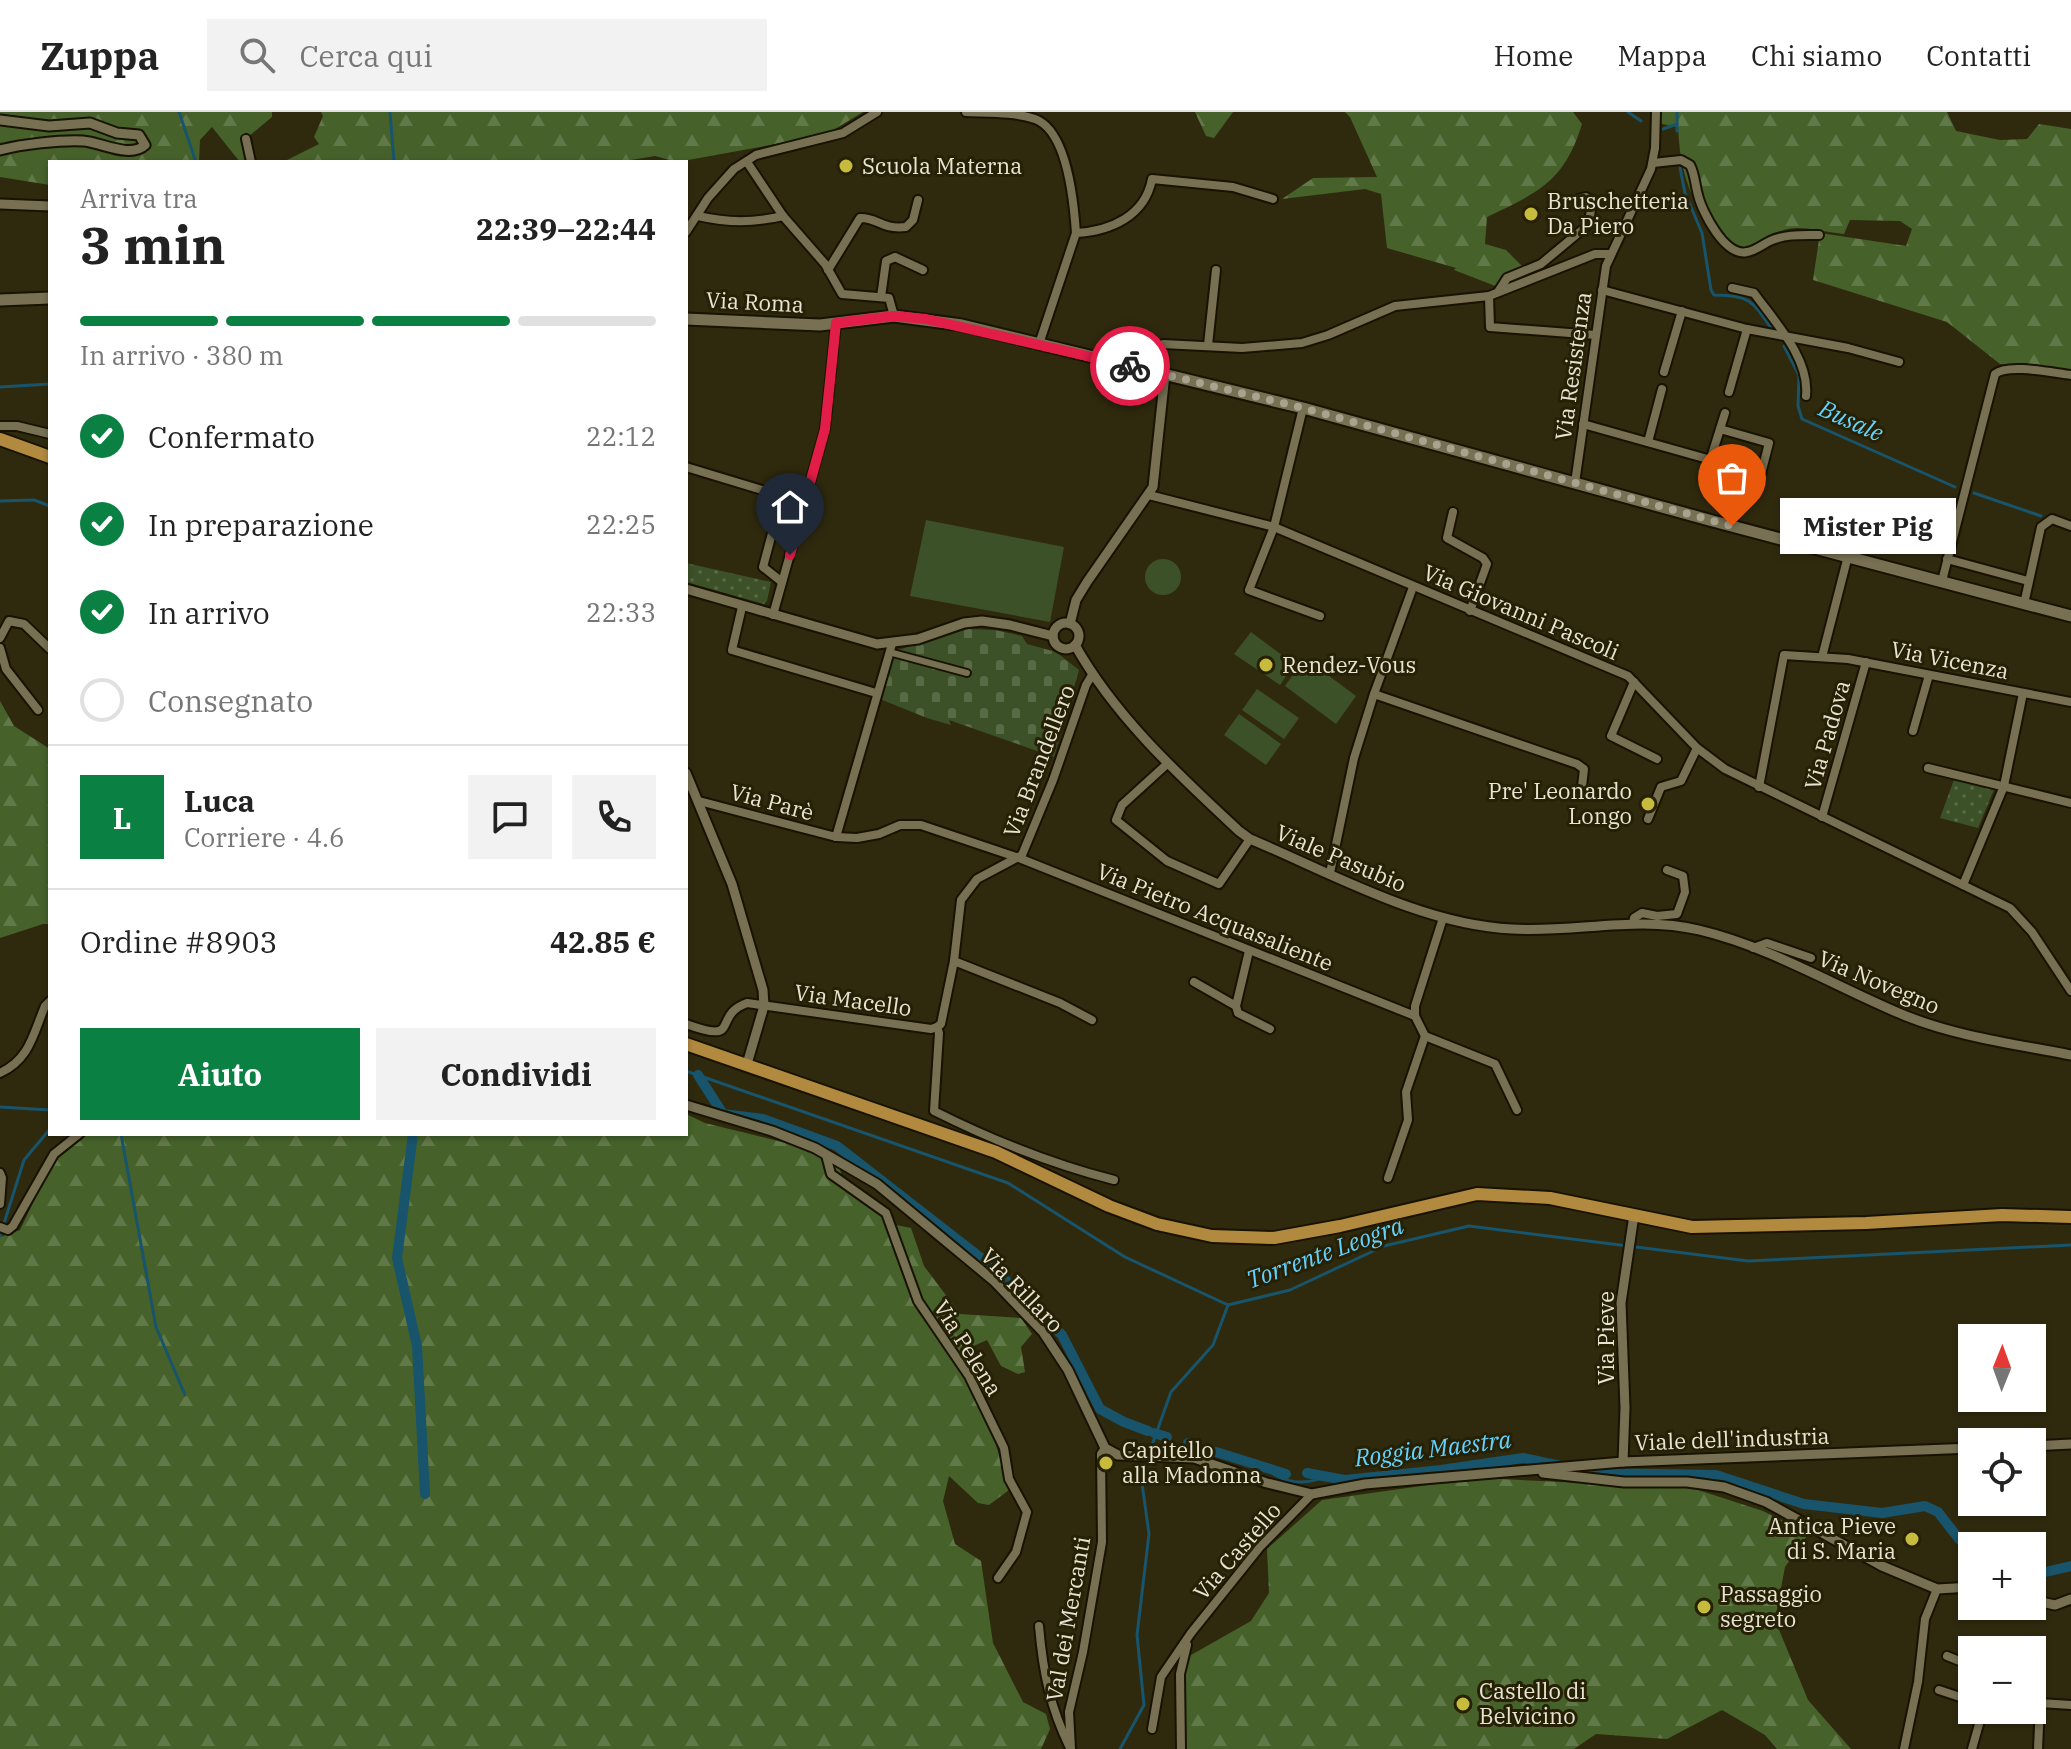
<!DOCTYPE html>
<html lang="it">
<meta charset="utf-8">
<style>
:root{--surface:#fff;--page:#f2f2f2;--text:#222;--muted:#767676;--line:#e0e0e0;--accent:#0b8043}
body{margin:0;font-family:"IBM Plex Serif",serif;background:var(--page);color:var(--text);height:100vh;display:flex;flex-direction:column;font-size:30px;white-space:nowrap}
*{box-sizing:border-box;margin:0}
p{font-size:26px;color:var(--muted)}
.icon{flex:none;width:44px;height:44px;fill:none;stroke:currentColor;stroke-width:2;stroke-linecap:round;stroke-linejoin:round}
.map{position:relative;flex:1;overflow:hidden}
.panel{position:absolute;left:48px;top:48px;width:640px;height:976px;display:flex;flex-direction:column;background:var(--surface);border-radius:0px;box-shadow:0 2px 6px #0004}
.panel>*{flex:none}
.needle{width:52px;rotate:1deg}
.tools{position:absolute;left:1958px;top:1212px;display:grid;gap:16px}
.tools a{display:grid;place-items:center;width:88px;height:88px;border-radius:0px;background:var(--surface);box-shadow:0 2px 6px #0004;font-size:40px}
.pin{position:absolute;display:grid;place-items:center;width:68px;height:68px;color:#fff;margin:-82px -34px;border-radius:50% 50% 50% 0;rotate:-45deg;box-shadow:0 0 8px #0007}
.pin .icon{rotate:45deg}
.courier{position:absolute;display:grid;place-items:center;width:80px;height:80px;margin:-40px;border:6px solid #e11d48;border-radius:50%;background:#fff;color:#222;box-shadow:0 2px 10px #0007}
.bubble{position:absolute;height:56px;border-radius:0px;background:var(--surface);box-shadow:0 2px 6px #0004;font-size:26px;font-weight:800;line-height:56px;text-align:center}
.overview em{font-style:normal;font-weight:800}
.overview div{display:flex;flex-direction:column-reverse}
.overview{display:flex;align-items:center;justify-content:space-between;height:136px;padding:0 32px}
h1{font-size:52px;font-weight:800;line-height:60px}
.bar{display:grid;grid-template-columns:repeat(4,1fr);gap:12px 8px;align-content:center;height:96px;padding:0 32px}
.bar i{height:10px;border-radius:6px;background:var(--line)}
.bar .selected{background:var(--accent)}
.bar p{grid-column:span 4}
.line{display:flex;align-items:center;gap:20px;padding:0 32px;border-top:2px solid var(--line)}
.line div{flex:1}
.round{display:grid;place-items:center;flex:none;width:84px;height:84px;border-radius:0px;background:var(--page)}
ol{padding:0 32px;list-style:none}
li{display:flex;align-items:center;gap:24px;height:88px}
li p{margin-inline-start:auto}
li .icon{padding:8px;border-radius:50%;background:var(--accent);color:#fff;stroke-width:4}
li:last-child{color:var(--muted)}
li i{width:44px;height:44px;border:4px solid var(--line);border-radius:50%}
.button{display:flex;gap:16px;margin-top:auto;padding:16px 32px}
.button a{flex:1;height:92px;border-radius:0px;background:var(--accent);color:#fff;font-size:32px;font-weight:800;line-height:92px;text-align:center}
.button a+a{background:var(--page);color:var(--text)}
header{display:flex;align-items:center;gap:48px;box-sizing:border-box;height:112px;padding:0 40px;background:var(--surface);border-bottom:2px solid var(--line)}
header strong{font-size:38px}
nav{display:flex;gap:44px;margin-inline-start:auto;font-size:28px}
.search{width:560px;height:72px;background:var(--page);display:flex;align-items:center;gap:20px;box-sizing:border-box;padding:0 28px;border-radius:0px;color:var(--muted);font-size:30px}
.map>svg:first-child{display:block}
</style>
<header>
<strong>Zuppa</strong>
<div class="search"><svg class="icon" aria-label="search" viewBox="0 0 24 24"><circle cx="10" cy="10" r="6"/><path d="M15 15l6 6"/></svg>Cerca qui</div>
<nav><a>Home</a><a>Mappa</a><a>Chi siamo</a><a>Contatti</a></nav>
</header>
<div class="map">
<svg width="2071" height="1637" viewBox="0 0 2071 1637">
<defs>
<pattern id="forest-firs" width="22" height="20" patternUnits="userSpaceOnUse" patternTransform="scale(2)"><rect width="22" height="20" fill="#46622a"/><path d="M5 1l3.5 6h-7zM16 11l3.5 6h-7z" fill="#617848"/></pattern>
<pattern id="cemetery-stones" width="16" height="16" patternUnits="userSpaceOnUse" patternTransform="scale(2)"><rect width="16" height="16" fill="#3d5128"/><path d="M2 7V4a2 2 0 0 1 4 0v3zM10 15v-3a2 2 0 0 1 4 0v3z" fill="#596a46"/></pattern>
<pattern id="park-dots" width="8" height="8" patternUnits="userSpaceOnUse" patternTransform="scale(2)"><rect width="8" height="8" fill="#3d5128"/><path d="M2 2h.1M6 6h.1" fill="none" stroke="#596a46" stroke-width="1.8" stroke-linecap="round"/></pattern>
</defs>
<rect width="100%" height="100%" fill="#2f2a0e"/>
<!-- green -->
<g fill="#3d5128">
<polygon points="926,408 1064,435 1050,510 910,484"/>
<circle cx="1163" cy="465" r="18"/>
<polygon points="1251,520 1294,552 1280,573 1234,542"/>
<polygon points="1305,546 1356,584 1336,612 1285,574"/>
<polygon points="1257,577 1299,606 1284,627 1242,598"/>
<polygon points="1239,602 1281,632 1266,653 1224,623"/>
</g>
<!-- forest -->
<g fill="url(#forest-firs)">
<polygon points="0,0 272,0 272,5 243,29 247,50 240,50 212,15 200,28 199,50 50,50 50,73 0,65"/>
<polygon points="321,0 863,0 825,23 677,50 655,44 619,50 283,50 319,32 314,25 323,4"/>
<polygon points="1195,0 1233,0 1214,26 1206,24"/>
<path d="M1345,0h228l9,12c-18,58 -43,68 -95,93l-2,27 21,6 17,17 -18,8 -7,12 -44,-17 2,-2 -69,-20 -6,-54 -16,-5 -83,10 31,-21 64,-1 -27,-60z"/>
<path d="M1657,0h290l9,19 44,9 27,-1 12,-15 32,5v246l-71,-11 -53,-42 -134,-42 7,-47 86,13 6,-17 -12,-8 -50,-1 -6,14c-48,-6 -59,-16 -96,21l-15,-1c-37,-46 -52,-66 -55,-127l-21,-4z"/>
<polygon points="0,589 14,614 50,637 50,812 43,812 0,826"/>
<polygon points="686,1002 705,1011 798,1034 839,1054 846,1078 888,1107 918,1200 980,1277 1009,1378 989,1393 978,1391 949,1364 943,1389 955,1432 981,1449 993,1531 1023,1590 1046,1602 1050,1617 1041,1637 0,1637 0,1125 20,1118 52,1051 88,1022 686,1022"/>
<polygon points="896,1113 911,1116 924,1154 960,1202 1021,1206 1032,1222 1021,1235 1025,1260 1018,1262 1001,1254 987,1228 960,1240 926,1204"/>
<polygon points="1478,1366 1692,1376 1763,1399 1809,1421 1785,1455 1775,1508 1808,1588 1851,1637 1777,1637 1765,1623 1722,1598 1667,1627 1596,1622 1574,1637 1181,1637 1184,1547 1251,1509 1269,1481 1267,1437 1322,1388"/>
</g>
<!-- cemetery -->
<polygon fill="url(#cemetery-stones)" points="968,517 995,518 1022,524 1027,532 1056,540 1079,558 1054,645 949,608 951,613 927,606 880,587 893,542 898,538"/>
<!-- park -->
<g fill="url(#park-dots)">
<polygon points="686,451 771,470 767,489 764,492 686,470"/>
<polygon points="1955,665 1995,675 1978,716 1940,706"/>
</g>
<g fill="none" stroke-linecap="round" stroke-linejoin="round">
<!-- stream -->
<g stroke="#18546b" stroke-width="3">
<polyline points="179,0 196,50"/>
<polyline points="390,0 394,50"/>
<polyline points="1628,0 1641,9"/>
<polyline points="1677,0 1677,19"/>
<polyline points="1663,17 1677,12"/>
<path d="M1680,56l5,25 17,40 9,57 3,5c36,1 37,4 57,33"/>
<polyline points="1784,234 1799,263 1798,294 1802,307 1955,375"/>
<polyline points="0,275 50,272"/>
<polyline points="1974,381 2041,404"/>
<polyline points="0,389 34,388 50,394"/>
<polyline points="686,959 1008,1071 1125,1145 1228,1193 1290,1178 1384,1134 1469,1114 1748,1149 2071,1133"/>
<polyline points="0,995 50,998"/>
<polyline points="121,1022 156,1215 185,1283"/>
<polyline points="0,1124 24,1048 50,1017"/>
<path d="M1265,1355c17,17 40,19 61,9"/>
<polyline points="1120,1637 1144,1593 1137,1523 1149,1422 1141,1364 1171,1280 1213,1233 1228,1193"/>
</g>
<!-- canal -->
<g stroke="#18546b" stroke-width="10">
<polyline points="698,963 723,1002 763,1007 837,1034 990,1153 1062,1223 1100,1297 1124,1310 1148,1319"/>
<polyline points="413,1022 397,1146 417,1234 425,1382"/>
<polyline points="1154,1321 1167,1325"/>
<polyline points="1188,1331 1195,1333"/>
<polyline points="1216,1340 1286,1362"/>
<polyline points="1307,1361 1345,1368 1441,1358 1523,1346 1593,1361 1716,1363 1804,1392 1882,1401 1925,1394 1938,1400 1959,1427 1972,1435"/>
<polyline points="2032,1460 2041,1461 2071,1454"/>
</g>
<!-- pedestrian casing -->
<g stroke="#181200" stroke-width="10">
<polyline id="pedestrian" points="889,540 967,561"/>
</g>
<!-- minor casing -->
<g stroke="#181200" stroke-width="12">
<g id="minor">
<path d="M966,0c22,1 49,0 69,7 33,12 39,85 41,114"/>
<polyline points="246,27 251,50"/>
<polyline points="747,50 783,104 825,152 842,182 889,186 894,204"/>
<path d="M1653,51l28,-3 9,5c5,9 5,20 8,30 4,17 27,62 49,57 8,-1 15,-7 23,-11 15,-7 32,-6 49,-6"/>
<path d="M698,104c30,7 55,7 85,0"/>
<polyline points="686,120 708,86 734,57 756,43 843,21 877,0"/>
<path d="M828,158l32,-52c17,-1 21,12 46,9l7,-7 5,-20"/>
<path d="M1732,176l22,5c21,29 56,66 52,103"/>
<polyline points="1602,178 1747,217 1848,236 1899,250"/>
<polyline points="1498,180 1507,166 1541,152 1588,113 1593,89 1586,85 1578,87"/>
<polyline points="1489,184 1490,215 1596,223"/>
<polyline points="881,185 886,149 895,145 923,158"/>
<path d="M1039,232l37,-111c35,-2 69,-17 76,-54l81,8 40,12"/>
<polyline points="1208,233 1216,158"/>
<polyline points="1147,258 1153,240 1163,232 1242,236 1302,231 1328,223 1395,194 1489,184 1595,142 1610,142"/>
<polyline points="1664,260 1682,199"/>
<polyline points="1729,280 1747,217"/>
<polyline points="1303,296 1274,415 1249,478 1320,504"/>
<polyline points="1583,312 1761,362 1769,331 1720,317 1710,349"/>
<polyline points="0,314 17,314 50,322"/>
<polyline points="1720,317 1725,301"/>
<polyline points="1648,330 1662,277"/>
<polyline points="686,355 782,384 806,389"/>
<polyline points="1575,371 1606,154 1651,57 1655,36 1656,0"/>
<polyline points="1149,383 1274,415 1628,564 1697,636 1725,657 2010,796 2032,820 2071,879"/>
<polyline points="782,384 763,455 782,470"/>
<polyline points="1453,400 1447,426 1483,446 1487,452 1470,499"/>
<polyline points="1947,447 2028,469"/>
<path d="M1942,469l53,-207c13,-11 58,-1 76,1"/>
<polyline points="2024,492 2041,415 2052,407 2071,414"/>
<polyline points="742,495 732,538 876,581"/>
<polyline points="773,503 825,317 836,211"/>
<polyline points="0,526 9,509 24,512 50,537"/>
<polyline points="0,536 6,557 38,598"/>
<polyline points="1822,545 1848,444"/>
<path d="M1092,563l-6,10 -33,95 -31,75 -45,24 -16,21 -7,61 -13,63 -4,3 2,6 -5,78c58,29 117,53 180,69"/>
<polyline points="1634,570 1611,624 1657,647"/>
<polyline points="1374,582 1577,652 1584,657 1581,683"/>
<polyline points="1913,619 1929,563"/>
<polyline points="1167,652 1122,693 1116,708 1167,749 1219,772 1250,727"/>
<polyline points="1928,656 2071,691"/>
<polyline points="1759,675 1784,543 1848,547 2071,590"/>
<polyline points="699,689 836,725 892,532"/>
<polyline points="1822,705 1866,550"/>
<polyline points="1648,707 1661,675 1681,669 1697,636"/>
<polyline points="836,725 857,726 879,722 900,713 921,713 1019,746 1415,904"/>
<polyline points="1330,761 1354,646 1374,582 1413,475"/>
<polyline points="1963,773 2004,674 2023,581"/>
<polyline points="1443,806 1415,894 1415,904 1425,924 1495,952 1517,998"/>
<polyline points="1633,812 1634,806 1642,801 1657,804 1677,802 1685,780 1683,764 1667,758"/>
<polyline points="1753,836 1767,831 1811,846"/>
<polyline points="954,849 1060,891 1092,908"/>
<polyline points="1194,870 1236,894 1249,839"/>
<polyline points="1236,894 1238,901 1270,917"/>
<path d="M686,912c57,21 25,-8 61,-21l184,26 6,-2"/>
<path d="M0,961c30,-14 33,-39 45,-67l5,-5"/>
<polyline points="826,1043 831,1062 886,1101 918,1189 969,1264 1004,1336 1009,1367 1027,1400 1016,1440 998,1466"/>
<polyline points="0,1061 2,1066 0,1092"/>
<polyline points="1388,1066 1408,1008 1406,980 1425,924"/>
<polyline points="0,1115 8,1118 13,1114 54,1042 79,1022"/>
<path d="M1039,1514c4,46 11,81 31,122"/>
<polyline points="1947,1544 1972,1554"/>
<polyline points="1939,1578 1972,1589"/>
<polyline points="2032,1586 2040,1591 2071,1593"/>
<polyline points="1152,1617 1161,1565 1191,1521 1260,1435 1312,1382"/>
<polyline points="1071,1637 1069,1600 1083,1540 1102,1430 1101,1342 1105,1336"/>
<polyline points="1181,1637 1180,1562 1187,1533"/>
<polyline points="1904,1637 1918,1570 1925,1507 1937,1477"/>
<polyline points="1972,1637 1983,1598"/>
<polyline points="2038,1637 2040,1591"/>
</g>
</g>
<!-- tertiary casing -->
<g stroke="#181200" stroke-width="13">
<g id="tertiary">
<path d="M0,8l49,6 41,-3 27,10 22,2 6,10c-15,14 -44,-3 -62,-4 -23,-1 -61,3 -83,9"/>
<polyline points="0,92 50,94"/>
<polyline points="686,477 877,532 918,527 964,511 982,509 1010,513 1053,524"/>
<circle cx="1066" cy="524" r="13"/>
<polyline points="1070,512 1076,488 1087,470 1153,375 1165,262"/>
<path d="M1075,533c41,73 104,130 164,186l11,8c81,34 173,86 262,90 63,4 125,-14 187,1 72,17 139,58 207,86 53,21 109,28 165,39"/>
<polyline points="686,661 732,772 763,878 764,894 747,952"/>
<polyline points="686,993 772,1019 815,1036 877,1072 994,1169 1043,1220 1068,1258 1105,1336 1118,1343 1194,1346 1267,1371 1312,1382 1365,1372 1623,1350 1972,1336"/>
<polyline points="2032,1334 2071,1332"/>
<polyline points="1623,1350 1625,1296 1621,1191 1634,1103"/>
<polyline points="1543,1361 1624,1370 1687,1370 1724,1375 1766,1390 1882,1454 1937,1477 1972,1475"/>
<polyline points="2032,1488 2055,1493 2071,1487"/>
</g>
</g>
<!-- secondary casing -->
<g stroke="#181200" stroke-width="15">
<g id="secondary">
<polyline points="0,188 50,186"/>
<polyline points="686,207 820,213 894,204 962,213 1303,296 1709,408 2071,504"/>
</g>
</g>
<!-- primary casing -->
<g stroke="#181200" stroke-width="16">
<g id="primary">
<polyline points="0,327 50,345"/>
<polyline points="686,932 996,1040 1109,1094 1157,1112 1212,1124 1274,1126 1340,1114 1477,1082 1550,1086 1692,1115 1866,1111 2002,1103 2071,1105"/>
</g>
</g>
<!-- pedestrian -->
<use href="#pedestrian" stroke="#777053" stroke-width="6"/>
<!-- minor -->
<use href="#minor" stroke="#777053" stroke-width="8"/>
<!-- tertiary -->
<use href="#tertiary" stroke="#777053" stroke-width="9"/>
<!-- secondary -->
<use href="#secondary" stroke="#777053" stroke-width="11"/>
<!-- primary -->
<use href="#primary" stroke="#b28a3f" stroke-width="12"/>
</g>
<g fill="none" stroke-linecap="round" stroke-linejoin="round">
<!-- done -->
<polyline stroke="#a7a38f" stroke-width="8" stroke-dasharray="0 14.4" points="1130,254 1303,296 1732,414"/>
<!-- route -->
<polyline stroke="#e11d48" stroke-width="10" points="790,443 825,317 836,211 894,204 926,207 1130,254"/>
</g>
<!-- markers -->
<g fill="#c6bb3c" stroke="#262005" stroke-width="3">
<circle cx="846" cy="54" r="8"/>
<circle cx="1531" cy="102" r="8"/>
<circle cx="1266" cy="553" r="8"/>
<circle cx="1648" cy="692" r="8"/>
<circle cx="1106" cy="1351" r="8"/>
<circle cx="1912" cy="1427" r="8"/>
<circle cx="1704" cy="1495" r="8"/>
<circle cx="1463" cy="1592" r="8"/>
</g>
<g text-anchor="middle" stroke-width="6" stroke-linejoin="round" paint-order="stroke">
<!-- poi labels -->
<g font-size="22" fill="#e7e4d4" stroke="#262005" text-anchor="start">
<text x="862" y="62">Scuola Materna</text>
<text x="1547" y="97">Bruschetteria<tspan x="1547" dy="25">Da Piero</tspan></text>
<text x="1282" y="561">Rendez-Vous</text>
<text x="1632" y="687" text-anchor="end">Pre' Leonardo<tspan x="1632" dy="25">Longo</tspan></text>
<text x="1122" y="1346">Capitello<tspan x="1122" dy="25">alla Madonna</tspan></text>
<text x="1896" y="1422" text-anchor="end">Antica Pieve<tspan x="1896" dy="25">di S. Maria</tspan></text>
<text x="1720" y="1490">Passaggio<tspan x="1720" dy="25">segreto</tspan></text>
<text x="1479" y="1587">Castello di<tspan x="1479" dy="25">Belvicino</tspan></text>
</g>
<!-- street labels -->
<g font-size="22" fill="#e7e4d4" stroke="#262005">
<text transform="translate(755 190) rotate(3)" y="8">Via Roma</text>
<text transform="translate(1573 254) rotate(-82)" y="8">Via Resistenza</text>
<text transform="translate(1521 500) rotate(23)" y="8">Via Giovanni Pascoli</text>
<text transform="translate(1950 548) rotate(11)" y="8">Via Vicenza</text>
<text transform="translate(1827 623) rotate(-74)" y="8">Via Padova</text>
<text transform="translate(1039 649) rotate(-69)" y="8">Via Brandellero</text>
<text transform="translate(772 690) rotate(15)" y="8">Via Parè</text>
<text transform="translate(1341 746) rotate(23)" y="8">Viale Pasubio</text>
<text transform="translate(1215 805) rotate(22)" y="8">Via Pietro Acquasaliente</text>
<text transform="translate(1879 870) rotate(23)" y="8">Via Novegno</text>
<text transform="translate(853 888) rotate(8)" y="8">Via Macello</text>
<text transform="translate(1022 1178) rotate(46)" y="8">Via Rillaro</text>
<text transform="translate(1606 1226) rotate(-90)" y="8">Via Pieve</text>
<text transform="translate(968 1236) rotate(58)" y="8">Via Pelena</text>
<text transform="translate(1732 1327) rotate(-2)" y="8">Viale dell'industria</text>
<text transform="translate(1237 1439) rotate(-49)" y="8">Via Castello</text>
<text transform="translate(1068 1507) rotate(-80)" y="8">Val dei Mercanti</text>
</g>
<!-- water labels -->
<g font-size="24" font-style="italic" fill="#64d2fe" stroke="#262005">
<text transform="translate(1851 309) rotate(24)" y="8">Busale</text>
<text transform="translate(1325 1141) rotate(-20)" y="8">Torrente Leogra</text>
<text transform="translate(1433 1337) rotate(-7)" y="8">Roggia Maestra</text>
</g>
</g>
</svg>
<div class="tools">
<a><svg class="needle" viewBox="-14 -14 28 28"><path d="M0-13l5 13h-10z" fill="#e53935"/><path d="M0 13l5-13h-10z" fill="#767676"/></svg></a>
<a><svg class="icon" aria-label="locate" viewBox="0 0 24 24"><circle cx="12" cy="12" r="6"/><path d="M12 2v4M12 18v4M2 12h4M18 12h4"/></svg></a>
<a>+</a>
<a>−</a>
</div>
<div class="pin" style="left:1732px;top:414px;background:#ea580c"><svg class="icon" aria-label="bag" viewBox="0 0 24 24"><path d="M5 8h14l-1 12H6zM9 8a3 3 0 0 1 6 0"/></svg></div>
<div class="pin" style="left:790px;top:443px;background:#1f2937"><svg class="icon" aria-label="home" viewBox="0 0 24 24"><path d="M3 11l9-7 9 7M6 9v11h12V9"/></svg></div>
<div class="courier" style="left:1130px;top:254px"><svg class="icon" aria-label="bike" viewBox="0 0 24 24"><circle cx="6" cy="16" r="4"/><circle cx="18" cy="16" r="4"/><path d="M6 16l4-8h5l3 8M10 8l3 8H6M13 5h3"/></svg></div>
<div class="bubble" style="left:1780px;top:386px;width:176px">Mister Pig</div>
<section class="panel">
<div class="overview"><div><h1>3 min</h1><p>Arriva tra</p></div><em>22:39–22:44</em></div>
<div class="bar"><i class="selected"></i><i class="selected"></i><i class="selected"></i><i></i><p>In arrivo · 380 m</p></div>
<ol>
<li><svg class="icon" aria-label="check" viewBox="0 0 24 24"><path d="M5 12l5 5 9-10"/></svg>Confermato<p>22:12</p></li>
<li><svg class="icon" aria-label="check" viewBox="0 0 24 24"><path d="M5 12l5 5 9-10"/></svg>In preparazione<p>22:25</p></li>
<li><svg class="icon" aria-label="check" viewBox="0 0 24 24"><path d="M5 12l5 5 9-10"/></svg>In arrivo<p>22:33</p></li>
<li><i></i>Consegnato</li>
</ol>
<div class="line" style="height:144px"><b class="round" style="background:var(--accent);color:#fff">L</b><div><b>Luca</b><p>Corriere · 4.6</p></div><a class="round"><svg class="icon" aria-label="chat" viewBox="0 0 24 24"><path d="M4 5h16v11H9l-5 4z"/></svg></a><a class="round"><svg class="icon" aria-label="phone" viewBox="0 0 24 24"><path d="M5 4h4l2 5-3 2q2 4 5 5l2-3 5 2v4C11 20 4 13 5 4z"/></svg></a></div>
<div class="line" style="height:104px"><div>Ordine #8903</div><b>42.85 €</b></div>
<div class="button"><a>Aiuto</a><a>Condividi</a></div>
</section>
</div>
